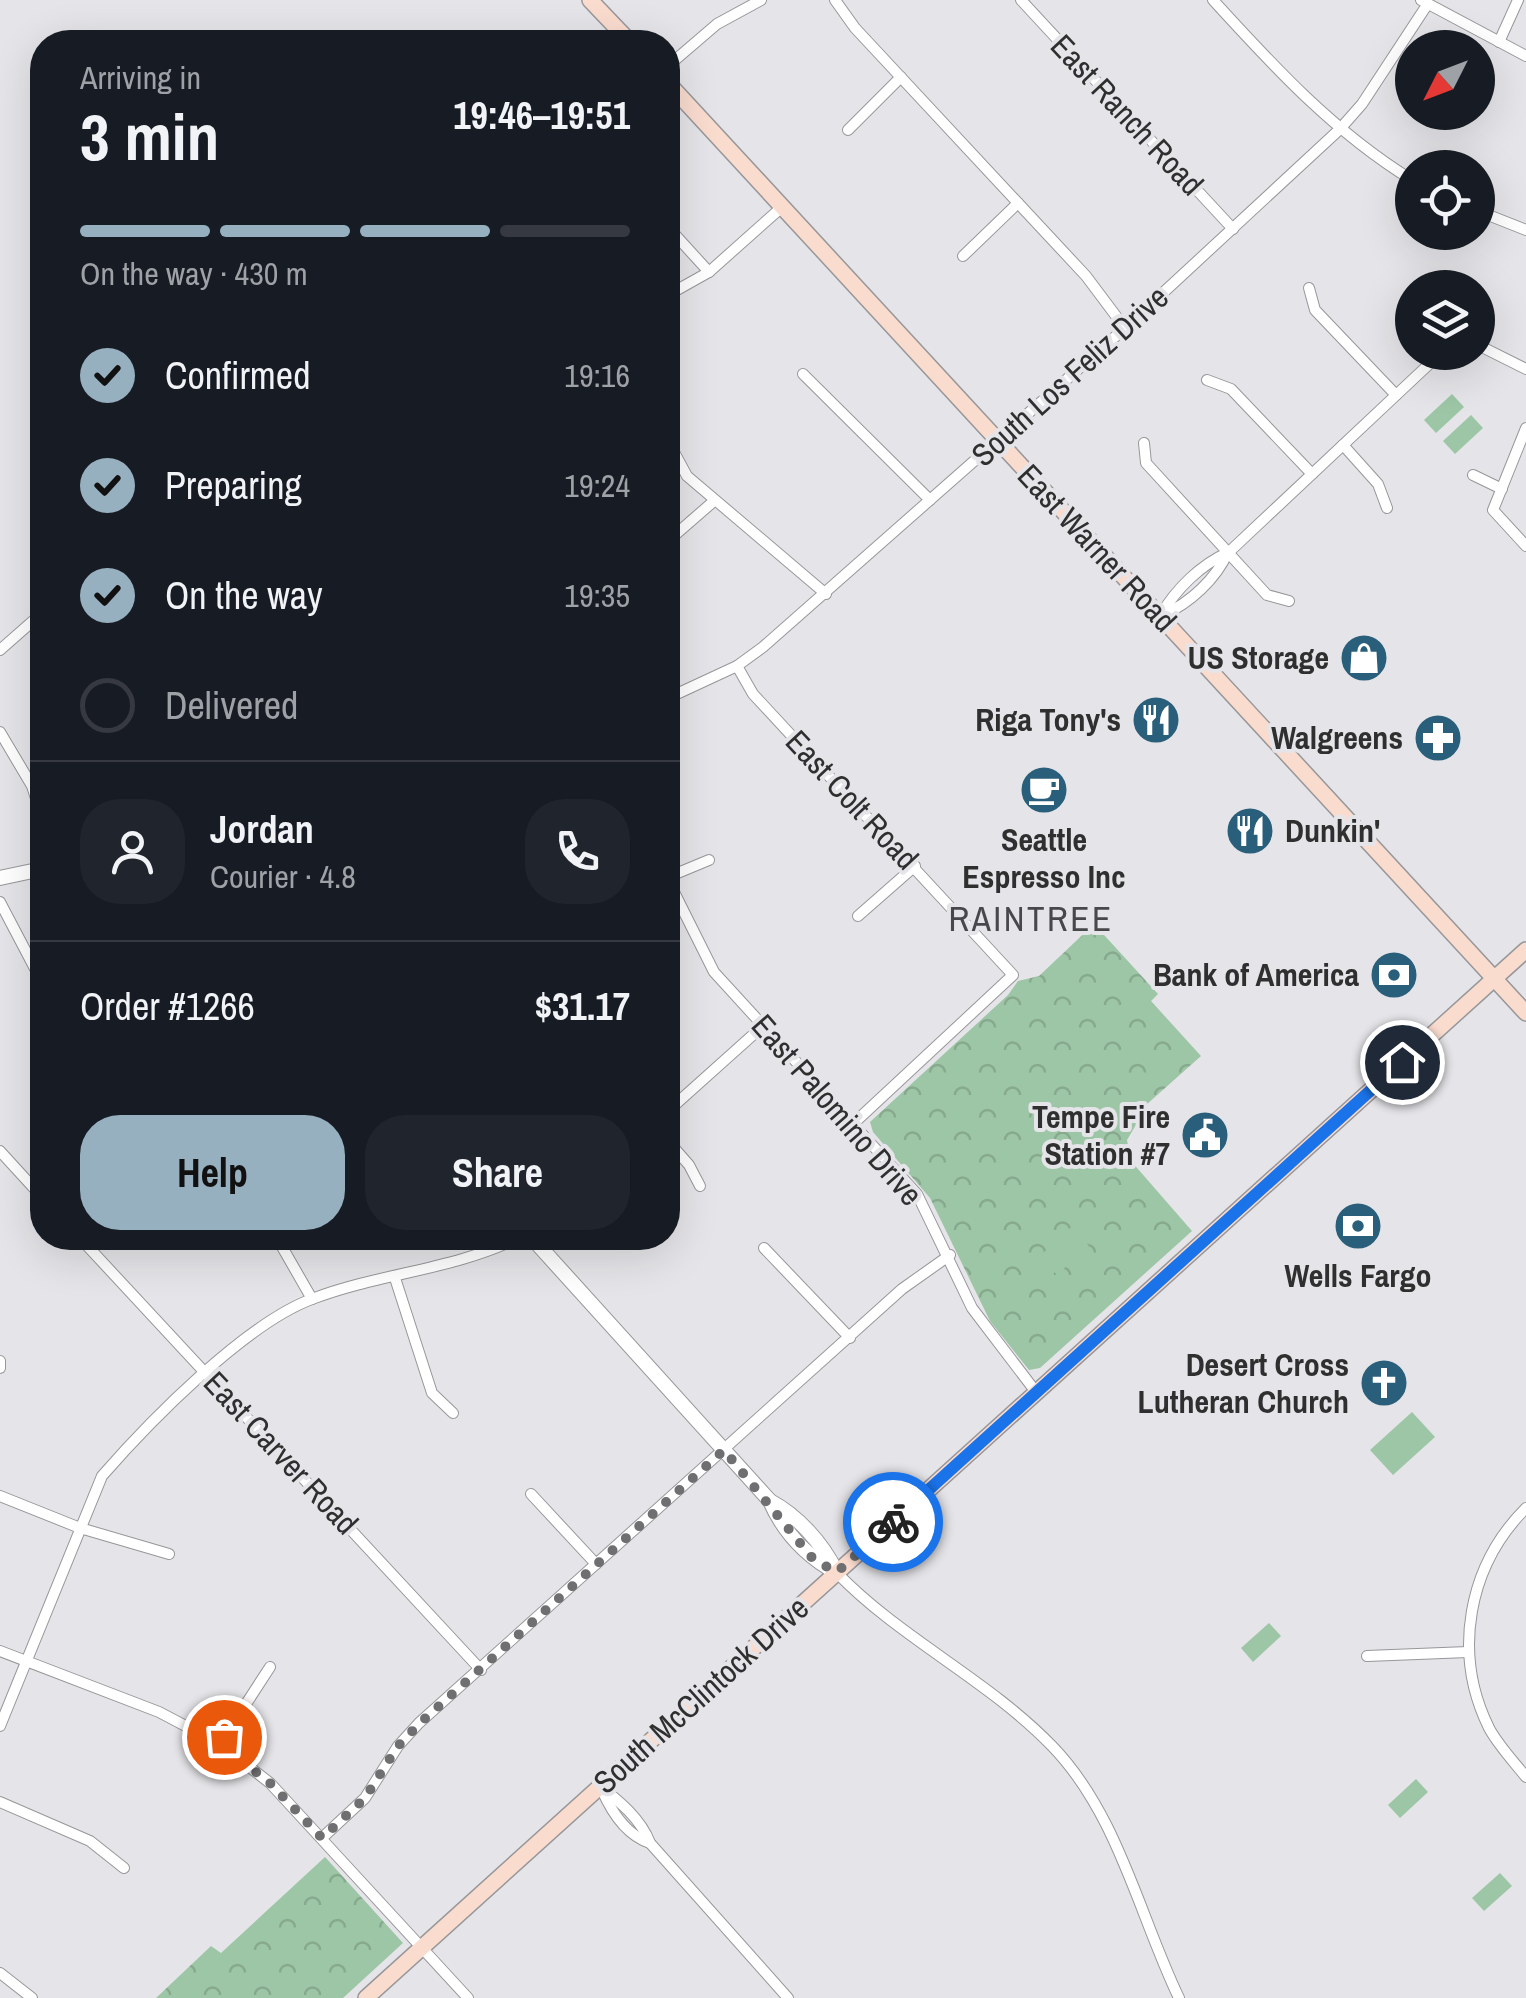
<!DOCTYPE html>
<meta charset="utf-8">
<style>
:root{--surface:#171b24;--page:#20242c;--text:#f1f3f6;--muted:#9ea1a6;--line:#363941;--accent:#97b0bf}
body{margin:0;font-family:"Archivo Narrow",sans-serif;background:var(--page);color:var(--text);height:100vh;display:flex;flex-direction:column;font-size:38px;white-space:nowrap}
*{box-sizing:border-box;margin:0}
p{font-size:32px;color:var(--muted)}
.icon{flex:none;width:55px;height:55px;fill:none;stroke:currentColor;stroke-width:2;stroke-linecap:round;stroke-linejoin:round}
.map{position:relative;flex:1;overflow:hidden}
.details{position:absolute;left:30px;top:30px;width:650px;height:1220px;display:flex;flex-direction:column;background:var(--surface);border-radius:40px;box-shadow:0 10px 40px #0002}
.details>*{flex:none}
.needle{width:65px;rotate:228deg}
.tools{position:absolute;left:1395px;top:30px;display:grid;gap:20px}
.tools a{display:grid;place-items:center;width:100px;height:100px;border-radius:50%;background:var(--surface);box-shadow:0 10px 40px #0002;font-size:50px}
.pin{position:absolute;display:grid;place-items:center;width:85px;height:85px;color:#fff;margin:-42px;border:5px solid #fff;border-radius:50%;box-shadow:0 2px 10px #0007}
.courier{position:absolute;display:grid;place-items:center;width:100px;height:100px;margin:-50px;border:8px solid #1a73e8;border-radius:50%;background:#fff;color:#222;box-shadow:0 2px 12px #0007}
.head em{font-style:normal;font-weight:700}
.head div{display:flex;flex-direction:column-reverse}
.head{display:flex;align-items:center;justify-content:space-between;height:170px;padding:0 50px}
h1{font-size:65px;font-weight:700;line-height:75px}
.bar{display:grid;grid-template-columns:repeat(4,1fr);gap:15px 10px;align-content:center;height:120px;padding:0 50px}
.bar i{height:12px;border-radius:8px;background:var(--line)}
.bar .selected{background:var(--accent)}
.bar p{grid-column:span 4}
.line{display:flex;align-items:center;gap:25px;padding:0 50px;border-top:2px solid var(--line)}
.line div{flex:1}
.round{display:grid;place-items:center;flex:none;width:105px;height:105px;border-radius:40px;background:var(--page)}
ol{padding:0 50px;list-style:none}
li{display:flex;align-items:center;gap:30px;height:110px}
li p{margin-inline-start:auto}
li .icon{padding:10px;border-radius:50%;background:var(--accent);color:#111;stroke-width:4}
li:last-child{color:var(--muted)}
li i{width:55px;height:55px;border:5px solid var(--line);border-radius:50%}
.primary-button{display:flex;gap:20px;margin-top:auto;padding:20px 50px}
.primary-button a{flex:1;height:115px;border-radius:40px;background:var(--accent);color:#111;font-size:40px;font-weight:700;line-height:115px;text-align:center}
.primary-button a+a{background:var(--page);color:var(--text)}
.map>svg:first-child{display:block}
</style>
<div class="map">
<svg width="1526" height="1998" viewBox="0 0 1526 1998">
<defs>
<pattern id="park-crowns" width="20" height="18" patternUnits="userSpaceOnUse" patternTransform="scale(2.5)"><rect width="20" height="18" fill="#9cc6a5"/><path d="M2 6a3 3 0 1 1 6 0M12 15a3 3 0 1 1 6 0" fill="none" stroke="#87aa8e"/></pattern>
</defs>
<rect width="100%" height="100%" fill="#e5e5e9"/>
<!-- park -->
<g fill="url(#park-crowns)">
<polygon points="1094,924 1158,994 1151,1001 1201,1056 1137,1113 1140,1118 1127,1140 1131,1161 1192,1231 1040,1368 1029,1370 990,1321 930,1198 873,1132 870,1122 1008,995 1018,981 1039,976"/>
<polygon points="325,1857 403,1943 343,1998 156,1998 211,1946 221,1953"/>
</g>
<!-- pitch -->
<g fill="#9cc6a5">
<polygon points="1452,394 1464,407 1436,433 1424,420"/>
<polygon points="1471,415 1483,428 1455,454 1443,441"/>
<polygon points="1071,1227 1089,1246 1057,1275 1040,1256"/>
<polygon points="1412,1412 1435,1437 1393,1475 1370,1450"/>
<polygon points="1269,1623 1281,1636 1253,1662 1241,1648"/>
<polygon points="1416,1779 1428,1792 1400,1818 1388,1805"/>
<polygon points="1500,1873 1512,1886 1484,1911 1472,1898"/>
</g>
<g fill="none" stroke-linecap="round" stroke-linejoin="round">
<!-- minor casing -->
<g stroke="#97979a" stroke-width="12">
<g id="minor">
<polyline points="835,0 855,28 1086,276 1125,328"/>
<polyline points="1021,0 1233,229"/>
<path d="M1213,0c61,67 121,132 199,180"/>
<polyline points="1421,0 1526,56"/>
<polyline points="1499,42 1518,0"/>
<polyline points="668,66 717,24 761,0"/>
<polyline points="848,130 901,77"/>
<polyline points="1478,211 1526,230"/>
<polyline points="668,227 709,272"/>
<polyline points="963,256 1018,203"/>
<polyline points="1309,288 1315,310 1396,395"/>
<polyline points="668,295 709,272 782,207"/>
<polyline points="1478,345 1526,369"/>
<polyline points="803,374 930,500"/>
<polyline points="1207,380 1231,389 1312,474"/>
<polyline points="1526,428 1493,510 1526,546"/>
<polyline points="668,441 687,476 826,594"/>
<polyline points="1144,443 1146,463 1267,595 1289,601"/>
<polyline points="1343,445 1378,484 1387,508"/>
<polyline points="1473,475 1502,489"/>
<polyline points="668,541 714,501"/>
<path d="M1163,615c27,-12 53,-36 65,-63"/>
<path d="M1160,616c16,-27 40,-51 69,-64l213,-200"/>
<polyline points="0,650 42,613"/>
<polyline points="737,666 753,694 1013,975 854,1123"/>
<polyline points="668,698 737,666 763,647 1125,328 1340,129 1362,104 1427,5"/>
<polyline points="0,732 32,786 42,817"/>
<polyline points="668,877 709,860"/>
<polyline points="668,880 714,972 917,1194 972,1308 1036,1392"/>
<polyline points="0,902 42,982"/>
<polyline points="858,916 915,866"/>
<polyline points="668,1111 764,1025"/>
<polyline points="668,1141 689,1165 700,1186"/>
<polyline points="0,1151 42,1197"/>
<polyline points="80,1238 481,1670"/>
<polyline points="277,1238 312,1299"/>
<polyline points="764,1248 850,1338"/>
<polyline points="395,1278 432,1393 453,1413"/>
<polyline points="0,1361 0,1368"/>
<polyline points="531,1494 596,1564"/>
<polyline points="0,1496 80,1528 169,1554"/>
<path d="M1526,1508c-58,58 -74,145 -37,220 9,17 25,34 37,49"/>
<path d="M837,1573c64,66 150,106 215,173 66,68 87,169 127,252"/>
<polyline points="0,1651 159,1712 220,1744 270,1783 468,1998"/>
<polyline points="1367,1656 1468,1652"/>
<path d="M0,1726l102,-250c48,-55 143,-152 210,-177 68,-26 141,-29 206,-61"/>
<polyline points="220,1744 270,1667"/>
<path d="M600,1786c20,16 41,33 50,57l138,155"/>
<path d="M602,1790c10,23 24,45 48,53"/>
<polyline points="0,1802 90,1841 124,1868"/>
<polyline points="322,1838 365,1798 398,1746 419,1723 902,1289 950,1255"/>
<polyline points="0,1973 32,1998"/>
</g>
</g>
<!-- tertiary casing -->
<g stroke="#97979a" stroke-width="16">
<g id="tertiary">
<polyline points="0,878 42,869"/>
<path d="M532,1238l238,263c14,32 36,55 67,72"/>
<path d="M770,1501c28,15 52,42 66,70"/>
</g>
</g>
<!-- secondary casing -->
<g stroke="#97979a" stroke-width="18">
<g id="secondary">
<polyline points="590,0 630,42"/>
<polyline points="668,83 1526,1013"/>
<polyline points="366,1998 1526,950"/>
</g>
</g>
<!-- minor -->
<use href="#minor" stroke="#fff" stroke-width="10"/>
<!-- tertiary -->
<use href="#tertiary" stroke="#fff" stroke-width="14"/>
<!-- secondary -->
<use href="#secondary" stroke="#fadccf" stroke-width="15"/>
</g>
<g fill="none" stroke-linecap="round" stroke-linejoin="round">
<!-- done -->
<polyline stroke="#6f6f71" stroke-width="10" stroke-dasharray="0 18" points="224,1737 220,1744 270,1783 322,1838 365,1798 398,1746 419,1724 724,1450 814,1560 837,1572 893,1522"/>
<!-- route -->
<polyline stroke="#1a73e8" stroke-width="12" points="893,1522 1402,1062"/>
</g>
<!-- icons -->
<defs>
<g id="shop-disc" transform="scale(2.5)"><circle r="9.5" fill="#2a5f7b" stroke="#e5e5e9"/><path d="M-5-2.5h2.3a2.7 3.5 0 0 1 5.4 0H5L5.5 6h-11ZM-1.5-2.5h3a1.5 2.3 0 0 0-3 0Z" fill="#fff"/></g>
<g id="restaurant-disc" transform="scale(2.5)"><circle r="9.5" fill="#2a5f7b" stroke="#e5e5e9"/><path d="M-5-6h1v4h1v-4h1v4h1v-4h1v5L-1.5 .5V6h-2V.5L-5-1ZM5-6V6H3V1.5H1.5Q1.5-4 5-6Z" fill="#fff"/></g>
<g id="pharmacy-disc" transform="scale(2.5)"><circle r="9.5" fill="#2a5f7b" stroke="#e5e5e9"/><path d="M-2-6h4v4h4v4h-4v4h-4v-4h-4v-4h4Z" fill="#fff"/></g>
<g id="cafe-disc" transform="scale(2.5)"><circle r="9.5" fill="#2a5f7b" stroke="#e5e5e9"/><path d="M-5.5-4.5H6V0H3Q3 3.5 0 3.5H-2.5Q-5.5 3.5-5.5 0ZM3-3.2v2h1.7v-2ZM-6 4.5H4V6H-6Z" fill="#fff"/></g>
<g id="bank-disc" transform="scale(2.5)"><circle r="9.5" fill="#2a5f7b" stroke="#e5e5e9"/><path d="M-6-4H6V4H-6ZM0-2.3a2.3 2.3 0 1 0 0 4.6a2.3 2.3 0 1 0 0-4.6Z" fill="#fff"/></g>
<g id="civic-disc" transform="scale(2.5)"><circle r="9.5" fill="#2a5f7b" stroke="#e5e5e9"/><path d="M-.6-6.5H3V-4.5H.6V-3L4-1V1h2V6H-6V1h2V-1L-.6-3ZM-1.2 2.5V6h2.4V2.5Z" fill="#fff"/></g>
<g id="church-disc" transform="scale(2.5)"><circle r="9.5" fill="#2a5f7b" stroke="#e5e5e9"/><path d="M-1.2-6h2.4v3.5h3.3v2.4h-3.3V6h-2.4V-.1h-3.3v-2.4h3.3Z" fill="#fff"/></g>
</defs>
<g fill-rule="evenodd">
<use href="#shop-disc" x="1364" y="658"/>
<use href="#restaurant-disc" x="1156" y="720"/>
<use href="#pharmacy-disc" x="1438" y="738"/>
<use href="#cafe-disc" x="1044" y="790"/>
<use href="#restaurant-disc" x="1250" y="831"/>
<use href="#bank-disc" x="1394" y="975"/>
<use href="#civic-disc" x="1205" y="1135"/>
<use href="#bank-disc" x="1358" y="1226"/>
<use href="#church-disc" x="1384" y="1383"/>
</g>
<g text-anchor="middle" stroke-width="8" stroke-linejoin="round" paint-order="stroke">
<!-- street labels -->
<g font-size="32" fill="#2f2f30" stroke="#e5e5e9">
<text transform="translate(1127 115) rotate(47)" y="11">East Ranch Road</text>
<text transform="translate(1070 376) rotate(-42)" y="11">South Los Feliz Drive</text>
<text transform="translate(1097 548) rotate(47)" y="11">East Warner Road</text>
<text transform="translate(852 800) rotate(47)" y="11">East Colt Road</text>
<text transform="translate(837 1110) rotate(49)" y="11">East Palomino Drive</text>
<text transform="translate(281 1453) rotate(47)" y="11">East Carver Road</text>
<text transform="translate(701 1695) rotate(-42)" y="11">South McClintock Drive</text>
</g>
<!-- poi labels -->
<g font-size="32" font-weight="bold" fill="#2f2f30" stroke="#e5e5e9" text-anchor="end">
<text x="1329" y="669">US Storage</text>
<text x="1121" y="731">Riga Tony's</text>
<text x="1403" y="749">Walgreens</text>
<text x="1285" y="842" text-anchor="start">Dunkin'</text>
<text x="1044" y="851" text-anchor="middle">Seattle<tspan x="1044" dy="37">Espresso Inc</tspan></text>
<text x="1359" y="986">Bank of America</text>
<text x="1170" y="1128">Tempe Fire<tspan x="1170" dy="37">Station #7</tspan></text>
<text x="1358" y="1287" text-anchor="middle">Wells Fargo</text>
<text x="1349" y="1376">Desert Cross<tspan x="1349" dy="37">Lutheran Church</tspan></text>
</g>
<!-- neighbourhood labels -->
<g font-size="35" letter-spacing="2.5" fill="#48484b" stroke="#e5e5e9">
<text x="1031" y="931">RAINTREE</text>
</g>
</g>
</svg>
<div class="tools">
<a><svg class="needle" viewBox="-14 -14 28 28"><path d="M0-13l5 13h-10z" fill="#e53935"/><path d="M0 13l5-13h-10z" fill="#9ea1a6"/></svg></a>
<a><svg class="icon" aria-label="locate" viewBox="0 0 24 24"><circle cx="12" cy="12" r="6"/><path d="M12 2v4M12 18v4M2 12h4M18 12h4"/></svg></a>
<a><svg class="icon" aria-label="layers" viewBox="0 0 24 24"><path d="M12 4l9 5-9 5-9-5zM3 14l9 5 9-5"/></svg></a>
</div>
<div class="pin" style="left:224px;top:1737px;background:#ea580c"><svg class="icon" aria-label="bag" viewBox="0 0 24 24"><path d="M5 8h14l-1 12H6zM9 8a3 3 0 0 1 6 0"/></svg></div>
<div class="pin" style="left:1402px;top:1062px;background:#1f2937"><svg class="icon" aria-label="home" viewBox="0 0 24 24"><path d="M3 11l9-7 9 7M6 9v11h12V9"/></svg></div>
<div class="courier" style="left:893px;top:1522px"><svg class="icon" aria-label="bike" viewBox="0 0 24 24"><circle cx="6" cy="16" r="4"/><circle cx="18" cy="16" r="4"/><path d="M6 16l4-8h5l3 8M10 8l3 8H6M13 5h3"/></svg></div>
<section class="details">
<div class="head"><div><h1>3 min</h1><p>Arriving in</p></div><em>19:46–19:51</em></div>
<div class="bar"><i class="selected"></i><i class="selected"></i><i class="selected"></i><i></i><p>On the way · 430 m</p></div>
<ol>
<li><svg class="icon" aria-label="check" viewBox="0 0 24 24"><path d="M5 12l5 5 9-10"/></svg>Confirmed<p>19:16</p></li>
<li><svg class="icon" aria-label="check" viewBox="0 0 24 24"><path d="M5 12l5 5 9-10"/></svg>Preparing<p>19:24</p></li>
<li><svg class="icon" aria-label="check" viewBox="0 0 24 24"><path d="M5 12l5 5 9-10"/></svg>On the way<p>19:35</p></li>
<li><i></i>Delivered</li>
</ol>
<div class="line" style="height:180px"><a class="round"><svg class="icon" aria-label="person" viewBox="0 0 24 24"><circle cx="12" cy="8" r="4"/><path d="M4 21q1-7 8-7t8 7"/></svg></a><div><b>Jordan</b><p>Courier · 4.8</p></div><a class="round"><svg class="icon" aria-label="phone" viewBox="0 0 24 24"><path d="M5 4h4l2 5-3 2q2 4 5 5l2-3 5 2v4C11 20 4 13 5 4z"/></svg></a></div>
<div class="line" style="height:130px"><div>Order #1266</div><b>$31.17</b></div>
<div class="primary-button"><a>Help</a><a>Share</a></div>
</section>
</div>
